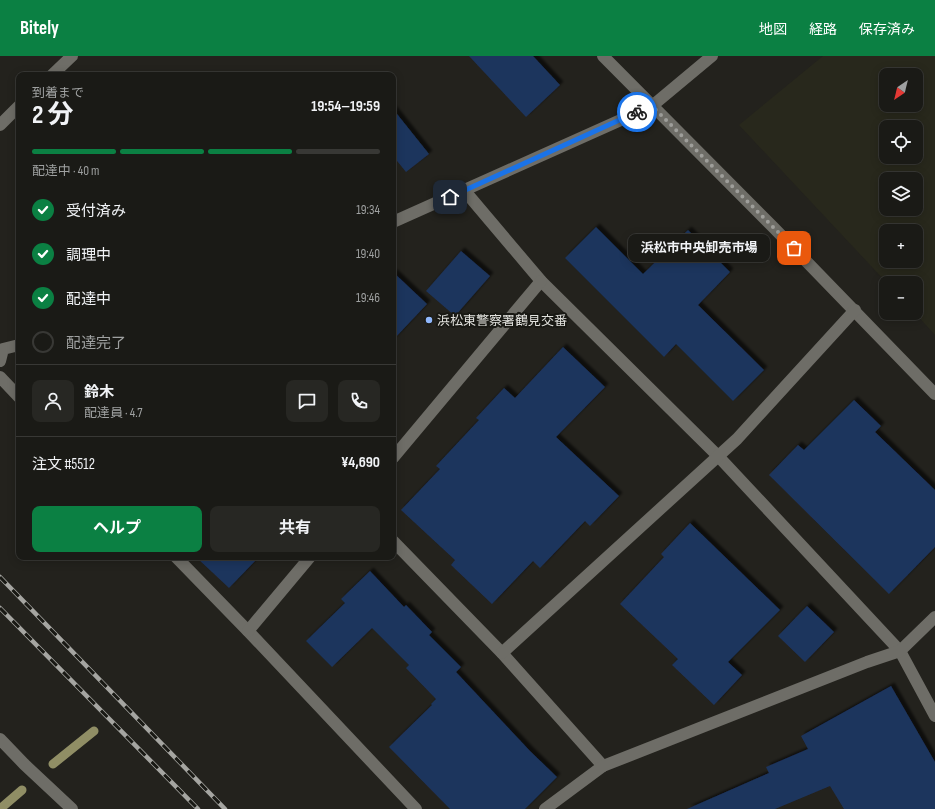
<!DOCTYPE html>
<html lang="ja">
<meta charset="utf-8">
<style>
:root{--surface:#1a1a16;--page:#272723;--text:#f1f3f6;--muted:#9fa1a1;--line:#383835;--accent:#0b8043}
body{margin:0;font-family:"Sofia Sans Condensed","Noto Sans JP",sans-serif;background:var(--page);color:var(--text);height:100vh;display:flex;flex-direction:column;font-size:15px;white-space:nowrap}
*{box-sizing:border-box;margin:0}
p{font-size:13px;color:var(--muted)}
.icon{flex:none;width:22px;height:22px;fill:none;stroke:currentColor;stroke-width:2;stroke-linecap:round;stroke-linejoin:round}
.map{position:relative;flex:1;overflow:hidden}
.drawer{position:absolute;left:16px;top:16px;width:380px;height:488px;display:flex;flex-direction:column;background:var(--surface);border-radius:8px;box-shadow:0 2px 10px #0003,0 0 0 1px var(--line)}
.drawer>*{flex:none}
.needle{width:26px;rotate:215deg}
.fabs{position:absolute;left:879px;top:12px;display:grid;gap:8px}
.fabs a{display:grid;place-items:center;width:44px;height:44px;border-radius:8px;background:var(--surface);box-shadow:0 2px 10px #0003,0 0 0 1px var(--line);font-size:20px}
.pin{position:absolute;display:grid;place-items:center;width:34px;height:34px;color:#fff;margin:-17px;border-radius:8px;box-shadow:0 2px 6px #0006}
.courier{position:absolute;display:grid;place-items:center;width:40px;height:40px;margin:-20px;border:3px solid #1a73e8;border-radius:50%;background:#fff;color:#222;box-shadow:0 1px 5px #0007}
.bubble{position:absolute;height:28px;border-radius:8px;background:var(--surface);box-shadow:0 2px 10px #0003,0 0 0 1px var(--line);font-size:13px;font-weight:700;line-height:28px;text-align:center}
.headline em{font-style:normal;font-weight:700}
.headline div{display:flex;flex-direction:column-reverse}
.headline{display:flex;align-items:center;justify-content:space-between;height:68px;padding:0 16px}
h1{font-size:26px;font-weight:700;line-height:30px}
.bar{display:grid;grid-template-columns:repeat(4,1fr);gap:6px 4px;align-content:center;height:48px;padding:0 16px}
.bar i{height:5px;border-radius:3px;background:var(--line)}
.bar .current{background:var(--accent)}
.bar p{grid-column:span 4}
.line{display:flex;align-items:center;gap:10px;padding:0 16px;border-top:1px solid var(--line)}
.line div{flex:1}
.round{display:grid;place-items:center;flex:none;width:42px;height:42px;border-radius:8px;background:var(--page)}
ol{padding:0 16px;list-style:none}
li{display:flex;align-items:center;gap:12px;height:44px}
li p{margin-inline-start:auto}
li .icon{padding:4px;border-radius:50%;background:var(--accent);color:#fff;stroke-width:4}
li:last-child{color:var(--muted)}
li i{width:22px;height:22px;border:2px solid var(--line);border-radius:50%}
.action{display:flex;gap:8px;margin-top:auto;padding:8px 16px}
.action a{flex:1;height:46px;border-radius:8px;background:var(--accent);color:#fff;font-size:16px;font-weight:700;line-height:46px;text-align:center}
.action a+a{background:var(--page);color:var(--text)}
header{display:flex;align-items:center;gap:24px;box-sizing:border-box;height:56px;padding:0 20px;background:var(--accent);color:#fff}
header strong{font-size:19px}
nav{display:flex;gap:22px;margin-inline-start:auto;font-size:14px}
.map>svg:first-child{display:block}
</style>
<header>
<strong>Bitely</strong>
<nav><a>地図</a><a>経路</a><a>保存済み</a></nav>
</header>
<div class="map">
<svg width="935" height="753" viewBox="0 0 935 753">
<defs>
<filter id="shadow"><feDropShadow dx="3.5" dy="-3.5" stdDeviation="1" flood-color="#0009"/></filter>
</defs>
<rect width="100%" height="100%" fill="#23221d"/>
<!-- built -->
<path fill="#28281c" fill-rule="evenodd" d="M823,0h112v279l-20,-22h1v-30h-29l-148,-158zM886,19h30v30h-30zM886,71h30v30h-30zM886,123h30v30h-30zM886,175h30v30h-30z"/>
<g fill="none" stroke-linecap="round" stroke-linejoin="round">
<!-- stream -->
<g stroke="#908e65" stroke-width="9">
<polyline points="53,708 94,675"/>
<polyline points="0,753 22,734"/>
</g>
</g>
<!-- building -->
<g fill="#1d345d" filter="url(#shadow)">
<polygon points="469,0 533,0 560,29 526,61"/>
<polygon points="393,53 429,98 406,116 393,100"/>
<polygon points="596,171 643,218 688,174 730,216 698,249 764,314 733,345 676,288 664,301 565,202"/>
<polygon points="461,195 490,220 455,260 426,235"/>
<polygon points="393,216 427,248 393,284"/>
<polygon points="563,291 605,331 556,381 619,440 590,470 585,465 540,512 533,505 492,548 451,509 455,504 401,454 440,413 436,410 479,364 476,362 504,332 515,342"/>
<polygon points="854,344 881,370 875,376 935,434 935,491 889,538 769,419 798,389 804,394"/>
<polygon points="690,467 780,554 728,606 742,619 714,649 672,609 678,603 620,548 664,501 661,498"/>
<polygon points="196,501 259,501 229,532"/>
<polygon points="370,515 404,551 406,549 432,576 429,579 461,611 456,616 530,695 557,721 525,753 450,753 389,691 432,649 431,648 436,643 406,612 409,609 372,572 332,611 306,585 345,547 341,543"/>
<polygon points="807,550 834,576 805,606 778,580"/>
<polygon points="891,630 935,706 935,753 844,753 830,730 775,753 687,753 769,717 766,711 808,693 801,680"/>
</g>
<g fill="none" stroke-linecap="round" stroke-linejoin="round">
<!-- minor -->
<g stroke="#6e6d67" stroke-width="12">
<polyline points="603,0 773,171 935,338"/>
<polyline points="52,19 72,0"/>
<polyline points="0,69 19,50"/>
<polyline points="464,134 541,225 718,400 900,595 935,660"/>
<polyline points="393,166 652,50 712,0"/>
<polyline points="0,305 3,293 19,289"/>
<polyline points="0,321 19,341"/>
<polyline points="393,402 541,225"/>
<polyline points="393,485 502,597 603,710"/>
<polyline points="176,501 248,575 416,753"/>
<polyline points="248,575 310,501"/>
<polyline points="502,597 737,383 855,254"/>
<polyline points="0,683 24,708 72,753"/>
<polyline points="545,753 603,710 867,606 900,595 935,561"/>
</g>
<!-- rail casing -->
<g stroke="#a5a5a1" stroke-width="4.5">
<g id="rail">
<polyline points="0,521 225,753"/>
<polyline points="0,552 198,753"/>
</g>
</g>
<!-- rail -->
<use href="#rail" stroke="#191914" stroke-width="3" stroke-dasharray="9" stroke-linecap="butt"/>
</g>
<g fill="none" stroke-linecap="round" stroke-linejoin="round">
<!-- done -->
<polyline stroke="#9e9e9a" stroke-width="4" stroke-dasharray="0 7.2" points="637,56 652,50 794,192"/>
<!-- route -->
<polyline stroke="#1a73e8" stroke-width="5" points="450,141 637,56"/>
</g>
<!-- markers -->
<circle fill="#90b8fd" stroke="#191914" stroke-width="1.5" cx="429" cy="264" r="4"/>
<g text-anchor="middle" stroke-width="4" stroke-linejoin="round" paint-order="stroke">
<!-- poi labels -->
<g font-size="13" fill="#e1e1dd" stroke="#191914" text-anchor="start">
<text x="437" y="269">浜松東警察署鶴見交番</text>
</g>
</g>
</svg>
<div class="fabs">
<a><svg class="needle" viewBox="-14 -14 28 28"><path d="M0-13l5 13h-10z" fill="#e53935"/><path d="M0 13l5-13h-10z" fill="#9fa1a1"/></svg></a>
<a><svg class="icon" aria-label="locate" viewBox="0 0 24 24"><circle cx="12" cy="12" r="6"/><path d="M12 2v4M12 18v4M2 12h4M18 12h4"/></svg></a>
<a><svg class="icon" aria-label="layers" viewBox="0 0 24 24"><path d="M12 4l9 5-9 5-9-5zM3 14l9 5 9-5"/></svg></a>
<a>+</a>
<a>−</a>
</div>
<div class="pin" style="left:794px;top:192px;background:#ea580c"><svg class="icon" aria-label="bag" viewBox="0 0 24 24"><path d="M5 8h14l-1 12H6zM9 8a3 3 0 0 1 6 0"/></svg></div>
<div class="pin" style="left:450px;top:141px;background:#1f2937"><svg class="icon" aria-label="home" viewBox="0 0 24 24"><path d="M3 11l9-7 9 7M6 9v11h12V9"/></svg></div>
<div class="courier" style="left:637px;top:56px"><svg class="icon" aria-label="bike" viewBox="0 0 24 24"><circle cx="6" cy="16" r="4"/><circle cx="18" cy="16" r="4"/><path d="M6 16l4-8h5l3 8M10 8l3 8H6M13 5h3"/></svg></div>
<div class="bubble" style="left:628px;top:178px;width:142px">浜松市中央卸売市場</div>
<section class="drawer">
<div class="headline"><div><h1>2 分</h1><p>到着まで</p></div><em>19:54–19:59</em></div>
<div class="bar"><i class="current"></i><i class="current"></i><i class="current"></i><i></i><p>配達中 · 40 m</p></div>
<ol>
<li><svg class="icon" aria-label="check" viewBox="0 0 24 24"><path d="M5 12l5 5 9-10"/></svg>受付済み<p>19:34</p></li>
<li><svg class="icon" aria-label="check" viewBox="0 0 24 24"><path d="M5 12l5 5 9-10"/></svg>調理中<p>19:40</p></li>
<li><svg class="icon" aria-label="check" viewBox="0 0 24 24"><path d="M5 12l5 5 9-10"/></svg>配達中<p>19:46</p></li>
<li><i></i>配達完了</li>
</ol>
<div class="line" style="height:72px"><a class="round"><svg class="icon" aria-label="person" viewBox="0 0 24 24"><circle cx="12" cy="8" r="4"/><path d="M4 21q1-7 8-7t8 7"/></svg></a><div><b>鈴木</b><p>配達員 · 4.7</p></div><a class="round"><svg class="icon" aria-label="chat" viewBox="0 0 24 24"><path d="M4 5h16v11H9l-5 4z"/></svg></a><a class="round"><svg class="icon" aria-label="phone" viewBox="0 0 24 24"><path d="M5 4h4l2 5-3 2q2 4 5 5l2-3 5 2v4C11 20 4 13 5 4z"/></svg></a></div>
<div class="line" style="height:52px"><div>注文 #5512</div><b>¥4,690</b></div>
<div class="action"><a>ヘルプ</a><a>共有</a></div>
</section>
</div>
